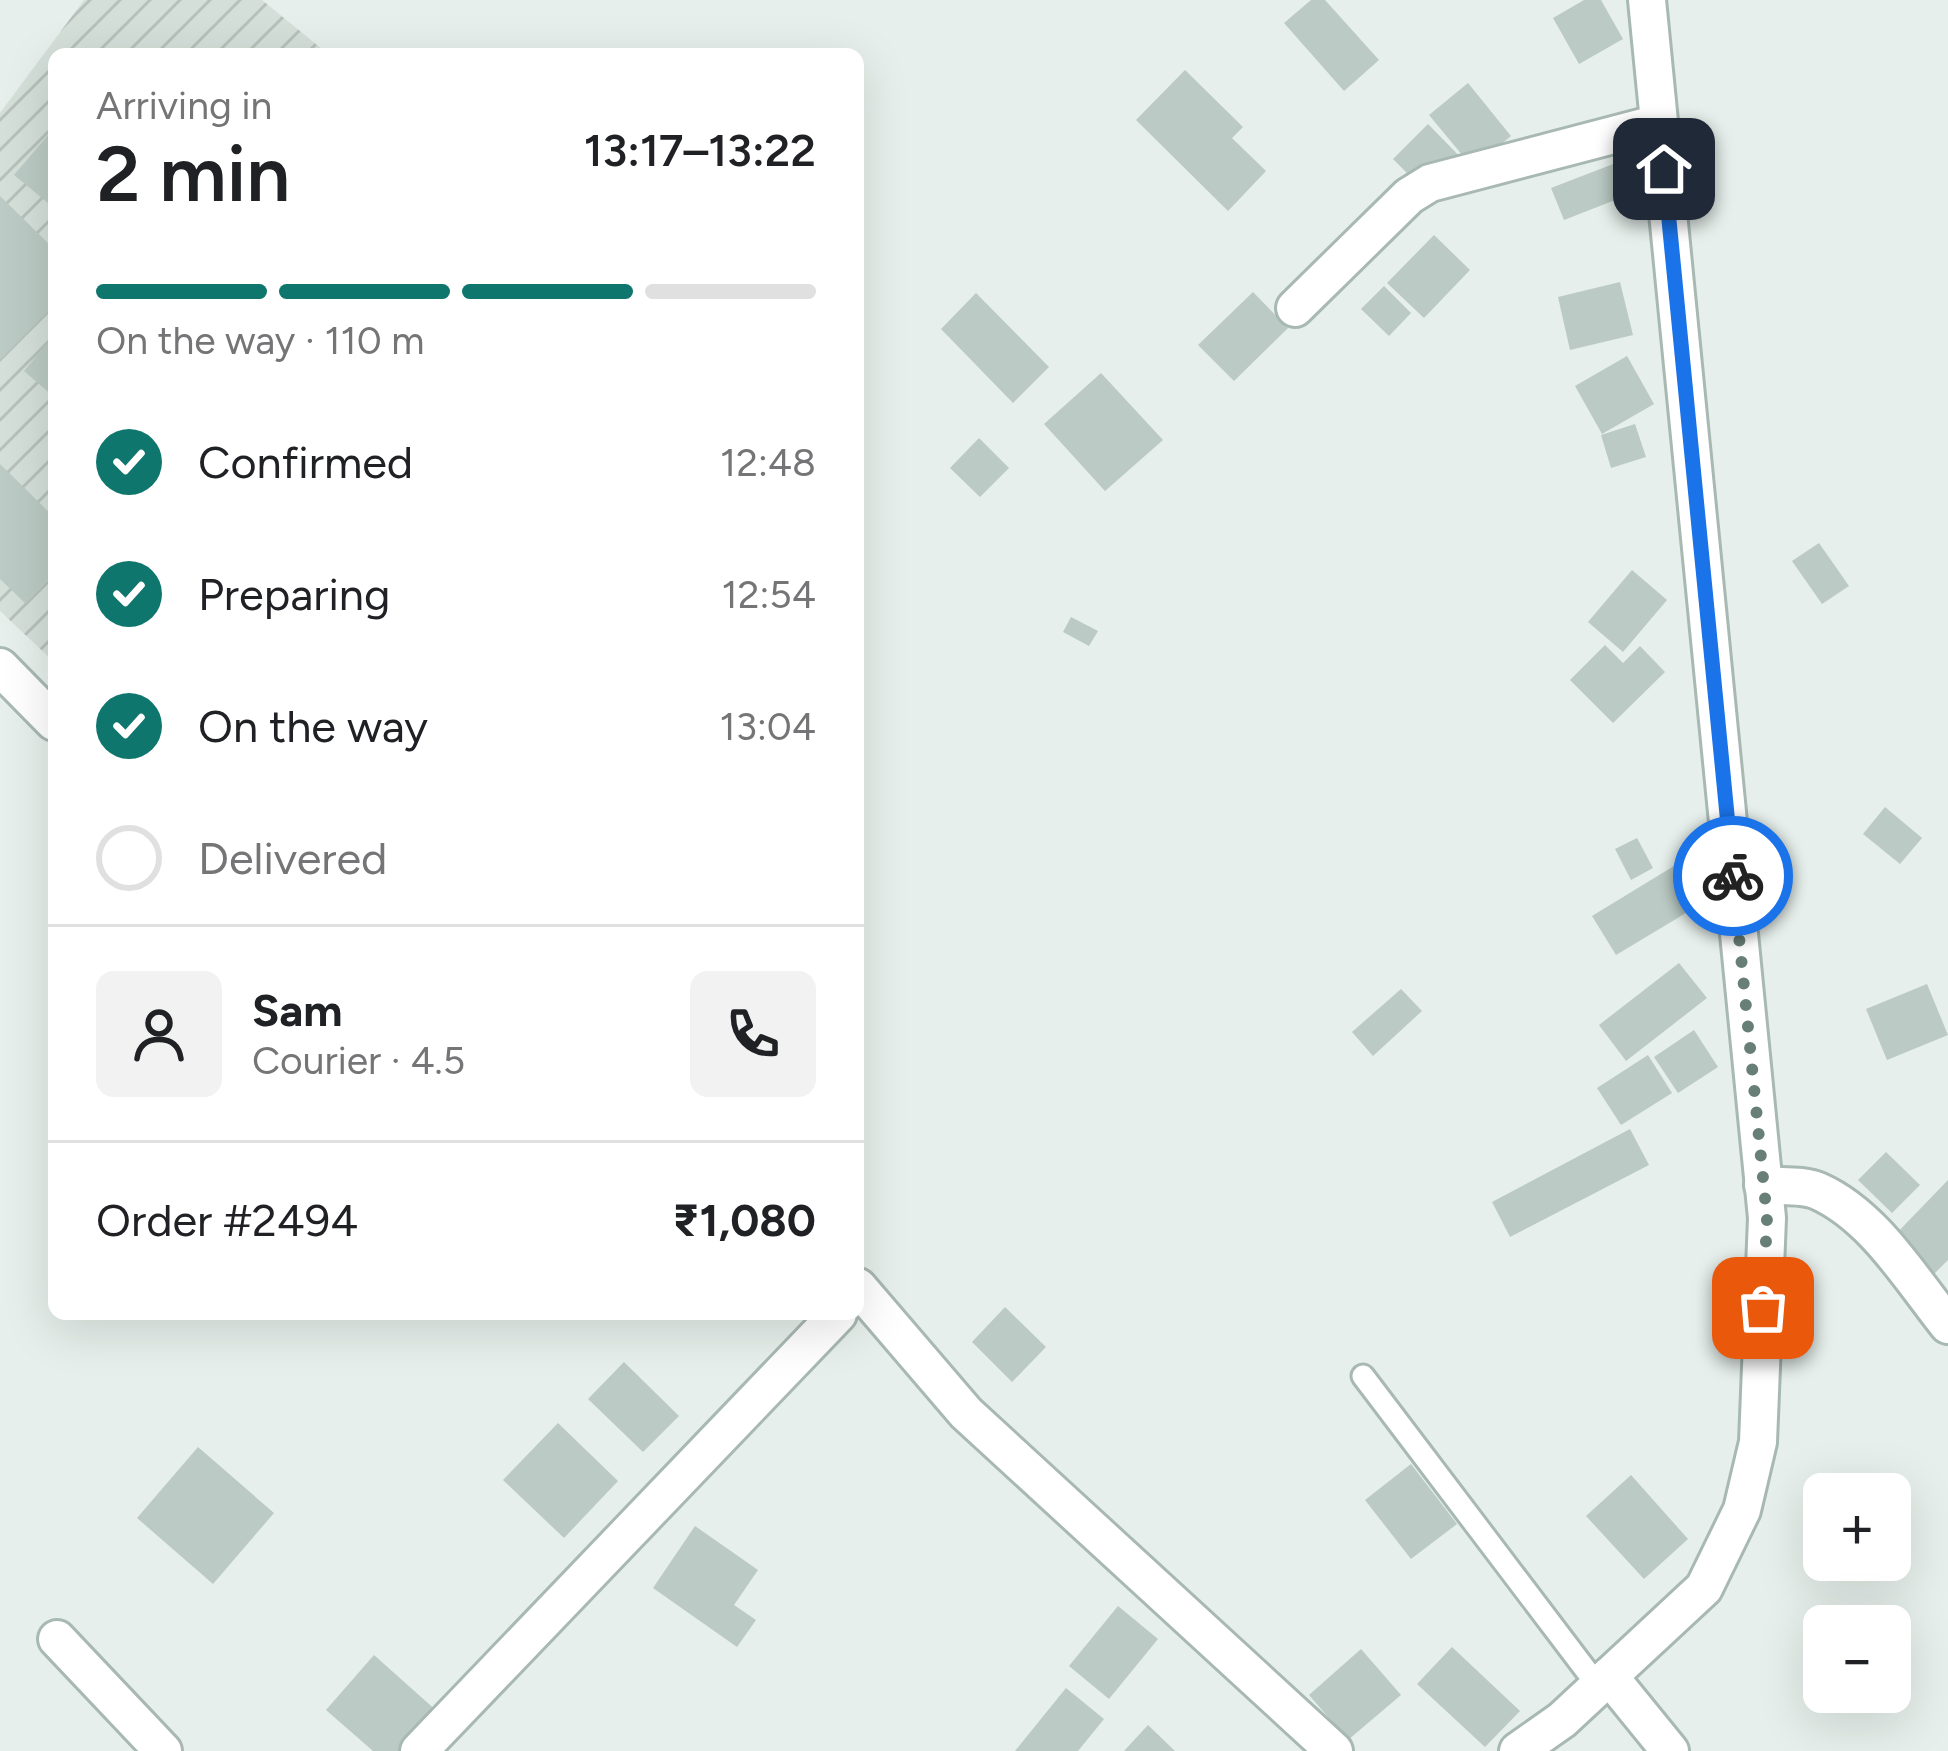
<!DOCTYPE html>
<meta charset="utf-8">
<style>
:root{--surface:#fff;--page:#f2f2f2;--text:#202124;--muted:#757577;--line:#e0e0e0;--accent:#0f766e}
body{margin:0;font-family:Figtree,sans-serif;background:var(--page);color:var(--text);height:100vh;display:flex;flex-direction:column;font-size:45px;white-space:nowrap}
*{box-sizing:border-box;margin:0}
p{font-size:39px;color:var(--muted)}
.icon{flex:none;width:66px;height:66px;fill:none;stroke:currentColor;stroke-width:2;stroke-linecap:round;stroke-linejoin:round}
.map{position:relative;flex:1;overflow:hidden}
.side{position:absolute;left:48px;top:48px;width:816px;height:1272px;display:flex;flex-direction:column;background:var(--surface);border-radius:18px;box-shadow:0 12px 48px #0002}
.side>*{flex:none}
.buttons{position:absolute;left:1803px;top:1473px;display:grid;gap:24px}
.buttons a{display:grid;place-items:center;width:108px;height:108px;border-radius:18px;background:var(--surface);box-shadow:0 12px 48px #0002;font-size:60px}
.pin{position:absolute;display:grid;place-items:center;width:102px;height:102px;color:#fff;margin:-51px;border-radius:24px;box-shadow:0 6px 18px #0006}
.courier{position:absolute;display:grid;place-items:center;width:120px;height:120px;margin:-60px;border:9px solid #1a73e8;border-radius:50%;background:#fff;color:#222;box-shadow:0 3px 15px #0007}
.summary em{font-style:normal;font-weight:600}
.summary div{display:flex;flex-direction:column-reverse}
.summary{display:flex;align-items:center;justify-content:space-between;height:204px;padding:0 48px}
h1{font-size:78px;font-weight:600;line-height:90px}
.bar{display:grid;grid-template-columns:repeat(4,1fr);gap:18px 12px;align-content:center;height:144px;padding:0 48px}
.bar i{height:15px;border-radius:9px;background:var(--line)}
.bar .on{background:var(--accent)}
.bar p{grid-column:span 4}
.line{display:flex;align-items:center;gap:30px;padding:0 48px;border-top:3px solid var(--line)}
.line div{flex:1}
.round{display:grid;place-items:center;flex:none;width:126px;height:126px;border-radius:18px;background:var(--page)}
ol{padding:0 48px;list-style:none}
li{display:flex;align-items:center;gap:36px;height:132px}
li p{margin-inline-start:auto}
li .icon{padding:12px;border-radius:50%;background:var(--accent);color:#fff;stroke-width:4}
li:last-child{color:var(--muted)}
li i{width:66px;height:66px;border:6px solid var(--line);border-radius:50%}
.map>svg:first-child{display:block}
</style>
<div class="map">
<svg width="1948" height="1751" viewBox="0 0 1948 1751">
<defs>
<pattern id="industrial-furrows" width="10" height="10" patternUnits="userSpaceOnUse" patternTransform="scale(3)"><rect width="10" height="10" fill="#d4dfda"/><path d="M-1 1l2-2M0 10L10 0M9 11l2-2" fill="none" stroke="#b6c1bc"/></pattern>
</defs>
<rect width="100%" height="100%" fill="#e6efeb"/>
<!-- industrial -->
<polygon fill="url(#industrial-furrows)" points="84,0 262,0 328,54 54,54 54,662 0,611 0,113"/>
<!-- building -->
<g fill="#bbcac4">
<polygon points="1311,0 1325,0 1379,60 1344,91 1284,23"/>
<polygon points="1584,0 1601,0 1623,39 1579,64 1553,18"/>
<polygon points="1185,70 1243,127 1232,138 1266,171 1228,211 1136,120"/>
<polygon points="1468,83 1511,136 1473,168 1429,115"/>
<polygon points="1428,124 1469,166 1434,200 1393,159"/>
<polygon points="54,128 54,208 14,175"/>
<polygon points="1621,161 1633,193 1564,220 1551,188"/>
<polygon points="0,196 54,249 54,305 0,360"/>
<polygon points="1434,235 1470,270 1424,318 1387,283"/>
<polygon points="1620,282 1633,335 1570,350 1558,297"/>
<polygon points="1384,286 1411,313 1389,336 1361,309"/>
<polygon points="1253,292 1288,328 1234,381 1198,345"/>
<polygon points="976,293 1049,367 1013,403 941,329"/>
<polygon points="54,335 54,397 24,371"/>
<polygon points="1627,356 1654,404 1602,434 1575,386"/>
<polygon points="1101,373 1163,440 1105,491 1044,424"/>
<polygon points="1635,424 1646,457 1611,468 1601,435"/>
<polygon points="979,438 1009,468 980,497 950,468"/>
<polygon points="0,464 54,517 54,573 25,603 0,579"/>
<polygon points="1819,543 1849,586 1822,604 1792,561"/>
<polygon points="1632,570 1667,600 1623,652 1588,622"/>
<polygon points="1071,617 1098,631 1089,646 1063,632"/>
<polygon points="1605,645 1623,663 1640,646 1665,672 1613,723 1570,680"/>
<polygon points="1885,807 1922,838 1900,864 1863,834"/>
<polygon points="1637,838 1653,868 1631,880 1615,849"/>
<polygon points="1687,858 1711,898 1616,955 1592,916"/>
<polygon points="1679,963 1707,998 1626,1061 1599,1025"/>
<polygon points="1927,984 1948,1035 1887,1060 1866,1009"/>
<polygon points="1401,989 1422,1011 1373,1056 1352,1032"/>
<polygon points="1694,1030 1718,1067 1678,1093 1654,1057"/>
<polygon points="1648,1055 1672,1093 1621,1125 1597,1088"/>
<polygon points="1630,1129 1649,1165 1510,1237 1492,1202"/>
<polygon points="1886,1152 1920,1185 1892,1213 1858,1180"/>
<polygon points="1948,1180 1948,1260 1932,1276 1892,1238"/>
<polygon points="1005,1307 1046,1347 1012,1382 972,1342"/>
<polygon points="624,1362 679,1416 643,1452 588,1399"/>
<polygon points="558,1423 618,1481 564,1538 503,1480"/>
<polygon points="198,1447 274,1513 213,1584 137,1518"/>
<polygon points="1411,1464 1457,1524 1411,1559 1365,1500"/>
<polygon points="1631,1475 1688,1539 1644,1579 1586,1516"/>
<polygon points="695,1526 758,1570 734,1605 756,1620 737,1647 653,1588"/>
<polygon points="1118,1606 1158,1639 1109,1699 1069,1666"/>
<polygon points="1452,1647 1520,1711 1485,1747 1417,1684"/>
<polygon points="1361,1649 1401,1695 1348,1740 1309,1695"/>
<polygon points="374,1655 439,1713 406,1751 373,1751 326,1710"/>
<polygon points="1066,1688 1104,1719 1078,1751 1015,1751"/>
<polygon points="1148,1725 1175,1751 1124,1751"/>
</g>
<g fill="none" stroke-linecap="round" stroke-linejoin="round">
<!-- service casing -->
<g stroke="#a8b8b2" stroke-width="27">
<polyline id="service" points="1363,1376 1598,1686"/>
</g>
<!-- minor casing -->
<g stroke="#a8b8b2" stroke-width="42">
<g id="minor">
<polyline points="1295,308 1409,196 1430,183 1659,123"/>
<polyline points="0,667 54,722"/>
<path d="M1763,1185c17,2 40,-1 55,6 56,25 93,88 130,134"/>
<polyline points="858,1287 966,1413 1334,1751"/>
<polyline points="57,1639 163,1751"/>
<polyline points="1609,1676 1670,1751"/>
<polyline points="419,1751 838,1314"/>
</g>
</g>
<!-- tertiary casing -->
<g stroke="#a8b8b2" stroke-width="42">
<polyline id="tertiary" points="1518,1751 1562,1720 1704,1588 1742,1510 1758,1442 1767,1218 1647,0"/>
</g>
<!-- service -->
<use href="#service" stroke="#fff" stroke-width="21"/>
<!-- minor -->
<use href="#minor" stroke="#fff" stroke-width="36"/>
<!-- tertiary -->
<use href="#tertiary" stroke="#fff" stroke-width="36"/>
</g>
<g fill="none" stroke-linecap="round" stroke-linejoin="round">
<!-- done -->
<polyline stroke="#687f78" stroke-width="12" stroke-dasharray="0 21.6" points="1733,876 1767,1218 1763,1308"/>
<!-- route -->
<polyline stroke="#1a73e8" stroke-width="15" points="1664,169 1733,876"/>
</g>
</svg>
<div class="buttons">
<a>+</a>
<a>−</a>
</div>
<div class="pin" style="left:1763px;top:1308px;background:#ea580c"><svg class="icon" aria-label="bag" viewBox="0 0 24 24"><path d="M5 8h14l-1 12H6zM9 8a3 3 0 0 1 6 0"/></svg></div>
<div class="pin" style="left:1664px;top:169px;background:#1f2937"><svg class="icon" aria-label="home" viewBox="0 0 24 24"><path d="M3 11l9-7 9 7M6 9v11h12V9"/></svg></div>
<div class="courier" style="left:1733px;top:876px"><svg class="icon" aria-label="bike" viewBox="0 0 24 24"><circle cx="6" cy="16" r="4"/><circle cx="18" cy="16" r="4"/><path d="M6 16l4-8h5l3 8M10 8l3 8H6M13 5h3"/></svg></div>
<section class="side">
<div class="summary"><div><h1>2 min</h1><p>Arriving in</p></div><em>13:17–13:22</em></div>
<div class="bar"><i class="on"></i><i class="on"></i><i class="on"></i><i></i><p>On the way · 110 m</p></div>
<ol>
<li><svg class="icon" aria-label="check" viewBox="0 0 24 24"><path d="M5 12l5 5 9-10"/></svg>Confirmed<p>12:48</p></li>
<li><svg class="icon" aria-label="check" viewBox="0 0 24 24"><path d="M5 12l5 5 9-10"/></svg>Preparing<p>12:54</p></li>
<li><svg class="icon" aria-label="check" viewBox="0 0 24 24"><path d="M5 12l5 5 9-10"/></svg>On the way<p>13:04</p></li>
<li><i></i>Delivered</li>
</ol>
<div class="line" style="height:216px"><a class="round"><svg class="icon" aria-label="person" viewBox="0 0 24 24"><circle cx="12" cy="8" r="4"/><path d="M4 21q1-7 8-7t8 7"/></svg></a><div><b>Sam</b><p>Courier · 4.5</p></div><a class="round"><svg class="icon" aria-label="phone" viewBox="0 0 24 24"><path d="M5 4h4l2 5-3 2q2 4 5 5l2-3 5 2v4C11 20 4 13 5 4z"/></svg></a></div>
<div class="line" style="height:156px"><div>Order #2494</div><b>₹1,080</b></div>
</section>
</div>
